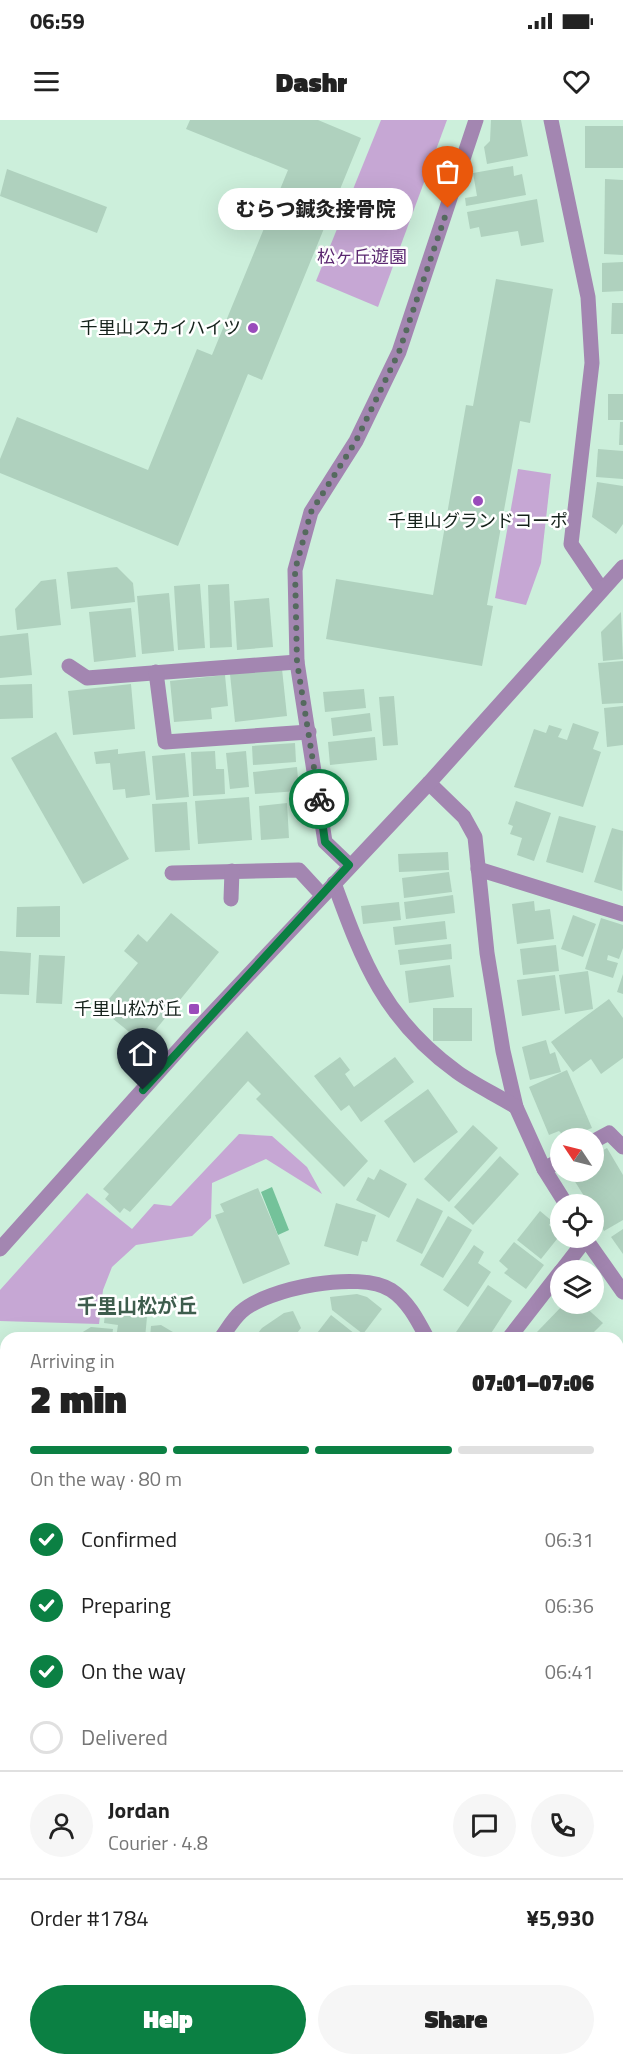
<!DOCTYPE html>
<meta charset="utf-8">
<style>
:root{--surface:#fff;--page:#f6f6f6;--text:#222;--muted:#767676;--line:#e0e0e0;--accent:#0b8043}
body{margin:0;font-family:"Titillium Web","Noto Sans JP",sans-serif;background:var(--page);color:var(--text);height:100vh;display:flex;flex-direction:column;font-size:22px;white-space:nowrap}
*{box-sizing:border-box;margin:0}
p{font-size:20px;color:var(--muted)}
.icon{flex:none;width:33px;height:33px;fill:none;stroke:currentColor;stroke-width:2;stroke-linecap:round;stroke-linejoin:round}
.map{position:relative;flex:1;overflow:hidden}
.panel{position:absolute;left:0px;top:1212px;width:624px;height:734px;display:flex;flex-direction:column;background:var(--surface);border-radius:18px 18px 0 0;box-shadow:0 6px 24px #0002}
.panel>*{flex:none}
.needle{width:39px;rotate:305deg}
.controls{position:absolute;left:550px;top:1008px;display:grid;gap:12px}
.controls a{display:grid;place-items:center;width:54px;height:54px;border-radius:50%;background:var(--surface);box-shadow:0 6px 24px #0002;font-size:30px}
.pin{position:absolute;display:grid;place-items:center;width:51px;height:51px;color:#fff;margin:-62px -26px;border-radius:50% 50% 50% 0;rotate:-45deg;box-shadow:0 0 6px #0007}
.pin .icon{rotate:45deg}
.courier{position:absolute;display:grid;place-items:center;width:60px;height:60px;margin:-30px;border:4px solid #0b8043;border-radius:50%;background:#fff;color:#222;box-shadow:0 2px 8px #0007}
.bubble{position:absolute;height:42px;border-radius:21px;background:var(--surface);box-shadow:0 6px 24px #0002;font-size:20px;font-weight:800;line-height:42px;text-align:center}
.headline em{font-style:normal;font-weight:800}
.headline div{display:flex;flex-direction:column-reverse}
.headline{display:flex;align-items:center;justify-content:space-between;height:102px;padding:0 30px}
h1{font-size:39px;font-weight:800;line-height:45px}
.bar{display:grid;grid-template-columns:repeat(4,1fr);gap:9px 6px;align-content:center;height:72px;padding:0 30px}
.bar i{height:8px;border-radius:4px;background:var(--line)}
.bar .on{background:var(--accent)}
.bar p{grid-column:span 4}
.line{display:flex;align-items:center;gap:15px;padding:0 30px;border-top:2px solid var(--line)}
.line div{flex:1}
.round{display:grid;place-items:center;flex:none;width:63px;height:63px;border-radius:32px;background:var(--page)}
ol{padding:0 30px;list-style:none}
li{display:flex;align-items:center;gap:18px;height:66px}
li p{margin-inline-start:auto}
li .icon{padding:6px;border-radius:50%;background:var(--accent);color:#fff;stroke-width:4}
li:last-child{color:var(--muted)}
li i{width:33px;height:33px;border:3px solid var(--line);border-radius:50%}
.primary-button{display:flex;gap:12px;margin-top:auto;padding:12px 30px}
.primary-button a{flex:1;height:69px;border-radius:36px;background:var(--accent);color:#fff;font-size:24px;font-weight:800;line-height:69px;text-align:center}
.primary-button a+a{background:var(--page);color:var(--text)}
.status{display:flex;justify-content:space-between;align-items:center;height:42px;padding:0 30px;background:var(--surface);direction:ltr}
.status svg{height:16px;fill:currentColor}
header{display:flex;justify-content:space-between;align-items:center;height:78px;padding:0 30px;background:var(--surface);font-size:27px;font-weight:800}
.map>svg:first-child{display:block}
</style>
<div class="status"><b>06:59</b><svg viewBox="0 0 49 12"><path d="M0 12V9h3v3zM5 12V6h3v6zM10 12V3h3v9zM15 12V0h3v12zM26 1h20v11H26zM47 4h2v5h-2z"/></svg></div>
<header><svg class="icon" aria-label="menu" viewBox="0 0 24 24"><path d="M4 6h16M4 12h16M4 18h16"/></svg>Dashr<svg class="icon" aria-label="heart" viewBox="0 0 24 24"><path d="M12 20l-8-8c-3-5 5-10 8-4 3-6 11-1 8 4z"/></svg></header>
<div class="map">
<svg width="623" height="1945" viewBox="0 0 623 1945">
<rect width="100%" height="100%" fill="#ccefdb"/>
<!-- green -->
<g fill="#c6a7d4">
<polygon points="381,0 447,0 378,187 316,161"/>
<polygon points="518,349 551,354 541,443 526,485 495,478"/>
<polygon points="239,1014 272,1016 307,1047 322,1074 266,1039 212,1063 211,1098 192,1116 136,1125 112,1147 103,1170 99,1204 0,1201 0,1170 87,1073 132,1109 154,1084 171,1086"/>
<polygon points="447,1940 520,1940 521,1945 443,1945"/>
</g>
<!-- water -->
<polygon fill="#74c29a" points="272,1067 289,1110 278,1115 261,1072"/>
<!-- building -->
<g fill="#afd1be">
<polygon points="190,0 318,0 361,18 262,260 248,254 178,426 0,353 0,339 17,297 148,350 197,229 212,235 288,50 186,9"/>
<polygon points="491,0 521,0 528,36 487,44 484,27 490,21"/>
<rect x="585" y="6" width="38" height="42"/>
<polygon points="513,46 514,56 522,54 526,75 466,86 465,78 477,76 473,53"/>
<polygon points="7,49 107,87 97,113 0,76"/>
<polygon points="605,59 623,60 623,135 604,134"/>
<polygon points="537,79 544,122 521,126 518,111 481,117 479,107 470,109 467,92"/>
<polygon points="623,142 623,171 602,172 602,143"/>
<polygon points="496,159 553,169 530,303 520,301 487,485 493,486 482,546 326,519 336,459 433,475 466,285 473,286"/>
<polygon points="612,183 623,183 623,214 611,214"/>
<rect x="608" y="274" width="15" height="26"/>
<polygon points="620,302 623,302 623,325 619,325"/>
<polygon points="598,329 623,331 623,359 596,357"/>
<polygon points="597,362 623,366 623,404 616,414 592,397"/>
<polygon points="117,447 133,463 135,482 71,489 67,452"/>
<polygon points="56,459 61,505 17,510 15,489 41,461"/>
<polygon points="200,464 205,528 178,530 174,466"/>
<polygon points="229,464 232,527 210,528 208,465"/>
<polygon points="169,473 174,531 142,534 137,476"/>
<polygon points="269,478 273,527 237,530 234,481"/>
<polygon points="131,488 136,537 94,542 89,492"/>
<polygon points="621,492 623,539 603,541 601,512"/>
<polygon points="28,513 32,555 0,558 0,516"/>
<polygon points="623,541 623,583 602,584 598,543"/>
<polygon points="282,549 287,596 235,602 230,554"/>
<polygon points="225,555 228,586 211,588 212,599 174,602 170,561"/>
<polygon points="32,564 33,598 0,599 0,565"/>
<polygon points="131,564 135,609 73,615 68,571"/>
<polygon points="364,569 366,588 325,592 323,572"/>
<polygon points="394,576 398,625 383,626 379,577"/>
<polygon points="623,586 623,625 607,627 604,588"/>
<polygon points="370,593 372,611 333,616 331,598"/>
<polygon points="573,603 599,612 593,629 601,632 583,687 514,667 534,609 546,613 549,605 562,609 558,617 567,620"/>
<polygon points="56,612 129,739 83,764 11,638"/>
<polygon points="375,617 377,640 330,645 328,622"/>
<polygon points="295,623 296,642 253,645 252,626"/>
<polygon points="118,629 118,634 145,631 150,675 126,678 125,669 113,670 110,643 96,644 94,632"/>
<polygon points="215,631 216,649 224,649 225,674 193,676 191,632"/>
<polygon points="246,631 249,667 230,669 226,633"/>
<polygon points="185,633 189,677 156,680 152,636"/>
<polygon points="297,647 299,671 255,674 253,652"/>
<polygon points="249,677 252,720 198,724 195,681"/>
<polygon points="516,681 551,693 534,741 517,735 522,718 510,714 513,706 508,704"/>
<polygon points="187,682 190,730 155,732 152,684"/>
<polygon points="287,683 289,718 261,720 259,686"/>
<polygon points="559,696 596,706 583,753 546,742"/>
<polygon points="612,708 623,711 622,771 594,762"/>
<polygon points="448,732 449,750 399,752 398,734"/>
<polygon points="449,752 452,772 404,778 402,758"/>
<polygon points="453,775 455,793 406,799 404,782"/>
<polygon points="534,781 535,791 550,789 554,819 517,824 512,784"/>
<polygon points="399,782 401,800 363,804 361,786"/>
<polygon points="60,786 60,817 16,817 17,787"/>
<polygon points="171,793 219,832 144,924 101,889 138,843 124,831 138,814 147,822"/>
<polygon points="573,795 596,804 583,837 561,829"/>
<polygon points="601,798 623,805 623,828 619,839 608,835 607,840 618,843 613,858 585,849"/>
<polygon points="445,801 447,819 395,825 393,807"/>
<polygon points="451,824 452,839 400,845 398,830"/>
<polygon points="556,825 559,851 523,855 520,829"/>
<polygon points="0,831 31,833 29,875 0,874"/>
<polygon points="39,835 65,836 62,884 36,883"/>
<polygon points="450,845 454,877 409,883 405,851"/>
<polygon points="588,851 593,889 565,894 559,855"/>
<polygon points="623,854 623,874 617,872"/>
<polygon points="555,855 560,890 522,896 517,860"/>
<polygon points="609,879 623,898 623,938 601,954 591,939 573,952 551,922"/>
<rect x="433" y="888" width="39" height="33"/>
<polygon points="247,911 368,1041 344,1067 256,979 261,974 248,961 130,1092 124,1088 120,1093 105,1079 109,1074 103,1069"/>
<polygon points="546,920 550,934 555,932 561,952 530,960 522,927"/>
<polygon points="340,937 350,950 345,954 354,967 395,937 414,962 361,1002 349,985 341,991 314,956"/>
<polygon points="567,950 592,1008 566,1018 559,1011 549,1015 529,967"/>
<polygon points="428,969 458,1012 414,1043 384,1001"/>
<polygon points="473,1005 498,1028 449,1082 424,1059"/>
<polygon points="607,1028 623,1055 623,1100 604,1111 594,1093 594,1084 589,1084 569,1052 594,1052 594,1035"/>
<polygon points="500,1036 519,1054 473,1105 454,1087"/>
<polygon points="380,1049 407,1064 389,1098 356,1080 368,1057 374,1060"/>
<polygon points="258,1068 290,1144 243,1164 215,1095 224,1092 220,1084"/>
<polygon points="417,1078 443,1091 422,1134 396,1121"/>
<polygon points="336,1083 376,1095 367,1122 362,1121 358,1136 324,1126"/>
<polygon points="540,1091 552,1101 549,1105 561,1114 541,1139 517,1120"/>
<polygon points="448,1096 472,1110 443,1158 420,1145"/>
<polygon points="623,1109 623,1134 611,1117"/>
<polygon points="514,1122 544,1145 526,1169 504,1153 508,1149 499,1141"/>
<polygon points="474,1125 484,1132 478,1143 491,1152 468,1187 443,1170"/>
<polygon points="488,1165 512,1181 488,1218 452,1218"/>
<polygon points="357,1174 367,1177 382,1189 363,1214 332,1190 330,1177"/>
<polygon points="106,1184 124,1186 123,1195 147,1197 145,1218 116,1218 118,1205 104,1203"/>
<polygon points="564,1184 582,1184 603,1203 588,1218 540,1218 537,1212"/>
<polygon points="293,1191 301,1208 293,1218 254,1218 262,1208 284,1193"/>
<polygon points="331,1195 360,1218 316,1218 314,1217"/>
<polygon points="161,1205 183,1218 150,1218 151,1206"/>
<polygon points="91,1207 113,1209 112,1218 73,1218"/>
<polygon points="618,1242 623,1248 623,1303 618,1307"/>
<polygon points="0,1254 2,1257 6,1255 6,1342 0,1347"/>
<polygon points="623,1315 623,1351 618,1345 618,1319"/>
<polygon points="6,1392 6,1427 0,1427 0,1393"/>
<polygon points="618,1524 623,1527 623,1598 618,1605"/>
<polygon points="0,1618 6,1646 6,1686 0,1687"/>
<polygon points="622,1792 623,1793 623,1846 618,1845 618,1815"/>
<polygon points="0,1796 6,1798 6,1815 1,1833"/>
<polygon points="41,1940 58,1940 54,1945"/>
<polygon points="90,1940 93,1940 98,1945 83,1945"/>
<polygon points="98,1940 144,1940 146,1942 142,1945 103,1945"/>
<polygon points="157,1940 164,1940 169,1945 150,1945"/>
<polygon points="205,1940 230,1940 232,1945 211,1945"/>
<polygon points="235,1940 249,1940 237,1944"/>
<polygon points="354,1940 391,1940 399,1945 351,1945"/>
<polygon points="537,1940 582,1940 583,1945 538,1945"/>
</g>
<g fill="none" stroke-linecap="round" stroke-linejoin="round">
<!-- minor -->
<g stroke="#a386b1" stroke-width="15">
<polyline points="551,0 588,177 592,243 571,424 602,470"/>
<polyline points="69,546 87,558 297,542"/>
<polyline points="156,552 165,622 309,612"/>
<polyline points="429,663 464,697 475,717 487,833 503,931 516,987 544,1049 566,1084"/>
<polyline points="349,745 325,722 297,542 295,450 311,392 356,321 399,232 476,0"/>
<polyline points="478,749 623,794"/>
<polyline points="172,753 299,750 322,775"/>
<path d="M334,763c29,80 51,137 123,189 18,13 40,23 59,35"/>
<polyline points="231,779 232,751"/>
<polyline points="594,1021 609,1013 623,1027"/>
<polyline points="544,1049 561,1040"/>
<polyline points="585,1118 623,1172"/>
<polyline points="0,1129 190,917 429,663 623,447"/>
<polyline points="562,1150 586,1119"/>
<path d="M221,1218c6,-8 12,-19 20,-26 26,-24 119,-42 150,-22 17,11 27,31 36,48"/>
<polyline points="509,1218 561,1151"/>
<polyline points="0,1478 6,1477"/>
<polyline points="618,1673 623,1665"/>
<polyline points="0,1737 6,1732"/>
<polyline points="0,1772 6,1777"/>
<polyline points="185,1940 189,1945"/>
<polyline points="324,1940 327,1945"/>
<polyline points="617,1940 618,1945"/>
<polyline points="67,1945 73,1940"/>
<polyline points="281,1945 288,1940"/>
<polyline points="427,1945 431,1940"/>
</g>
</g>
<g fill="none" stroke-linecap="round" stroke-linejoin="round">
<!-- done -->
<polyline stroke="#556a5e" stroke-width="6" stroke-dasharray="0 10.8" points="319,679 297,542 295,450 311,392 356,321 399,232 448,88"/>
<!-- route -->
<polyline stroke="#0b8043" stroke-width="8" points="143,970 349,745 325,722 319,679"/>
</g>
<!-- markers -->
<g fill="#9a4bbb" stroke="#fff" stroke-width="2">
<circle cx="253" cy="208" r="6"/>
<circle cx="478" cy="381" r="6"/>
<rect x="188" y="883" width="12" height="12" rx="3"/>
</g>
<g text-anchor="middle" stroke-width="5" stroke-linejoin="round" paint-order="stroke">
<!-- park labels -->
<g font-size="18" fill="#5b2871" stroke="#fff">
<text x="362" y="143">松ヶ丘遊園</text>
</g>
<!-- poi labels -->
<g font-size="18" fill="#15221b" stroke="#fff" text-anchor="end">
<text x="241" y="214">千里山スカイハイツ</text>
<text x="478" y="407" text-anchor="middle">千里山グランドコーポ</text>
<text x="182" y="895">千里山松が丘</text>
</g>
<!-- neighbourhood labels -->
<g font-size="20" font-weight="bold" fill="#3e5d4d" stroke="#fff">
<text x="137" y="1193">千里山松が丘</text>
</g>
</g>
</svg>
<div class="controls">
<a><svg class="needle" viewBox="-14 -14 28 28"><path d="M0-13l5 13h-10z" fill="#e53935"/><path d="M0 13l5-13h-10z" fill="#767676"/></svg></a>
<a><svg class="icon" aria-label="locate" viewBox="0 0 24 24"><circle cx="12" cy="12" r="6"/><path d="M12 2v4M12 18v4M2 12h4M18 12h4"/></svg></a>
<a><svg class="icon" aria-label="layers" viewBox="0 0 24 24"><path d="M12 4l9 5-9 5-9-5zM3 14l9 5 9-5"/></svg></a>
</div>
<div class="pin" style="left:448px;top:88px;background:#ea580c"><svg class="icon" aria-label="bag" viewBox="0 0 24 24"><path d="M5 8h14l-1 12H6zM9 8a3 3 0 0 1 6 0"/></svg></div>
<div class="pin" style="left:143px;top:970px;background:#1f2937"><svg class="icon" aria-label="home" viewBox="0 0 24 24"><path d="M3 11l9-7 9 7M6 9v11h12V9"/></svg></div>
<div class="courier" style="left:319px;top:679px"><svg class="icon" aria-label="bike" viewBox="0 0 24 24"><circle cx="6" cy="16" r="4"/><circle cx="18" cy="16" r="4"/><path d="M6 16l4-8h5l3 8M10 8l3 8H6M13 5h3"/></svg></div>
<div class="bubble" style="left:218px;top:68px;width:195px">むらつ鍼灸接骨院</div>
<section class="panel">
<div class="headline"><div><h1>2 min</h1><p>Arriving in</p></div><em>07:01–07:06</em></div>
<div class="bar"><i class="on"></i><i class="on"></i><i class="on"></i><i></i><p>On the way · 80 m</p></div>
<ol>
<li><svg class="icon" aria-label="check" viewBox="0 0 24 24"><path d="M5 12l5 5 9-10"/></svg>Confirmed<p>06:31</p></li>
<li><svg class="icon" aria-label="check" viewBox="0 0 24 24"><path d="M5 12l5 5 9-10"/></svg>Preparing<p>06:36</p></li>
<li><svg class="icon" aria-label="check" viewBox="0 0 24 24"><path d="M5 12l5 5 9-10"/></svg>On the way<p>06:41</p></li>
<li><i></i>Delivered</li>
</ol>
<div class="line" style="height:108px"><a class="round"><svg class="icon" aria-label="person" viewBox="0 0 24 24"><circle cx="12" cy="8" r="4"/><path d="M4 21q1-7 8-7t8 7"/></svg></a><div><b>Jordan</b><p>Courier · 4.8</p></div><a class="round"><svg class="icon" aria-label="chat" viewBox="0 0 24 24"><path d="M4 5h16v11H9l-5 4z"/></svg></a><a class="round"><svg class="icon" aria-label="phone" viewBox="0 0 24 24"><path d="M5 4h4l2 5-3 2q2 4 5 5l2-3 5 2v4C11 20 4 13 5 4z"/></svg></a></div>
<div class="line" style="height:78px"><div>Order #1784</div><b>¥5,930</b></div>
<div class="primary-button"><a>Help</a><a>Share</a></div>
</section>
</div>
